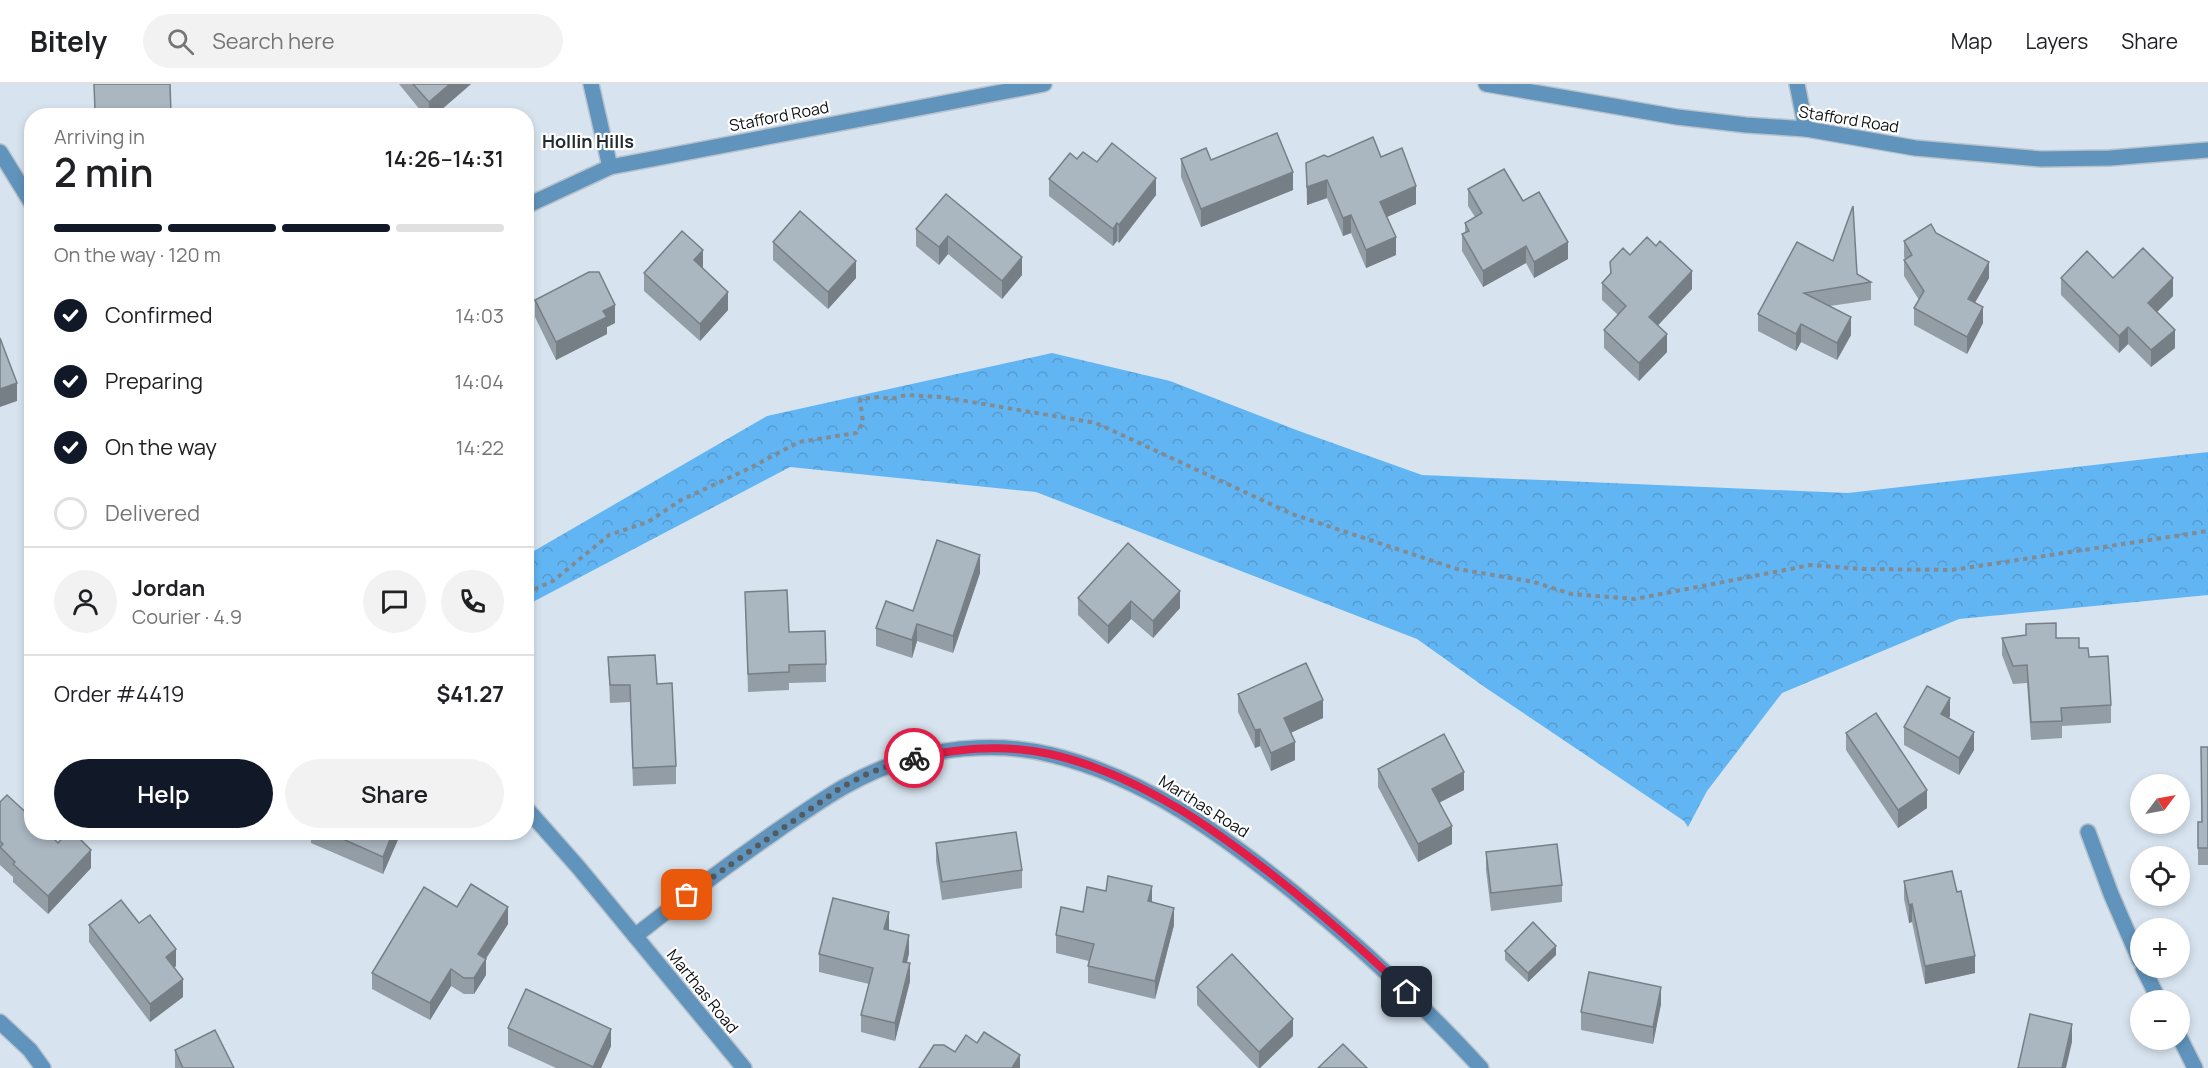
<!DOCTYPE html>
<meta charset="utf-8">
<style>
:root{--surface:#fff;--page:#f2f2f2;--text:#202124;--muted:#757577;--line:#e0e0e0;--accent:#111827}
body{margin:0;font-family:Manrope,sans-serif;background:var(--page);color:var(--text);height:100vh;display:flex;flex-direction:column;font-size:22px;white-space:nowrap}
*{box-sizing:border-box;margin:0}
p{font-size:20px;color:var(--muted)}
.icon{flex:none;width:33px;height:33px;fill:none;stroke:currentColor;stroke-width:2;stroke-linecap:round;stroke-linejoin:round}
.map{position:relative;flex:1;overflow:hidden}
.sheet{position:absolute;left:24px;top:24px;width:510px;height:732px;display:flex;flex-direction:column;background:var(--surface);border-radius:24px;box-shadow:0 3px 9px #0003}
.sheet>*{flex:none}
.needle{width:39px;rotate:58deg}
.tools{position:absolute;left:2130px;top:690px;display:grid;gap:12px}
.tools a{display:grid;place-items:center;width:60px;height:60px;border-radius:50%;background:var(--surface);box-shadow:0 3px 9px #0003;font-size:30px}
.pin{position:absolute;display:grid;place-items:center;width:51px;height:51px;color:#fff;margin:-26px;border-radius:12px;box-shadow:0 3px 9px #0006}
.courier{position:absolute;display:grid;place-items:center;width:60px;height:60px;margin:-30px;border:4px solid #e11d48;border-radius:50%;background:#fff;color:#222;box-shadow:0 2px 8px #0007}
.overview em{font-style:normal;font-weight:600}
.overview div{display:flex;flex-direction:column-reverse}
.overview{display:flex;align-items:center;justify-content:space-between;height:102px;padding:0 30px}
h1{font-size:39px;font-weight:600;line-height:45px}
.bar{display:grid;grid-template-columns:repeat(4,1fr);gap:9px 6px;align-content:center;height:72px;padding:0 30px}
.bar i{height:8px;border-radius:4px;background:var(--line)}
.bar .current{background:var(--accent)}
.bar p{grid-column:span 4}
.line{display:flex;align-items:center;gap:15px;padding:0 30px;border-top:2px solid var(--line)}
.line div{flex:1}
.round{display:grid;place-items:center;flex:none;width:63px;height:63px;border-radius:32px;background:var(--page)}
ol{padding:0 30px;list-style:none}
li{display:flex;align-items:center;gap:18px;height:66px}
li p{margin-inline-start:auto}
li .icon{padding:6px;border-radius:50%;background:var(--accent);color:#fff;stroke-width:4}
li:last-child{color:var(--muted)}
li i{width:33px;height:33px;border:3px solid var(--line);border-radius:50%}
.button{display:flex;gap:12px;margin-top:auto;padding:12px 30px}
.button a{flex:1;height:69px;border-radius:36px;background:var(--accent);color:#fff;font-size:24px;font-weight:600;line-height:69px;text-align:center}
.button a+a{background:var(--page);color:var(--text)}
header{display:flex;align-items:center;gap:36px;box-sizing:border-box;height:84px;padding:0 30px;background:var(--surface);border-bottom:2px solid var(--line)}
header strong{font-size:28px}
nav{display:flex;gap:33px;margin-inline-start:auto;font-size:21px}
.search{width:420px;height:54px;background:var(--page);display:flex;align-items:center;gap:15px;box-sizing:border-box;padding:0 21px;border-radius:33px;color:var(--muted);font-size:22px}
.map>svg:first-child{display:block}
</style>
<header>
<strong>Bitely</strong>
<div class="search"><svg class="icon" aria-label="search" viewBox="0 0 24 24"><circle cx="10" cy="10" r="6"/><path d="M15 15l6 6"/></svg>Search here</div>
<nav><a>Map</a><a>Layers</a><a>Share</a></nav>
</header>
<div class="map">
<svg width="2208" height="984" viewBox="0 0 2208 984">
<defs>
<pattern id="forest-crowns" width="20" height="18" patternUnits="userSpaceOnUse" patternTransform="scale(1.5)"><rect width="20" height="18" fill="#62b5f3"/><path d="M2 6a3 3 0 1 1 6 0M12 15a3 3 0 1 1 6 0" fill="none" stroke="#549bcf"/></pattern>
</defs>
<rect width="100%" height="100%" fill="#d7e4ef"/>
<!-- forest -->
<polygon fill="url(#forest-crowns)" points="1052,269 1170,297 1299,347 1422,391 1848,409 2208,368 2208,511 1959,535 1782,609 1707,707 1688,743 1684,737 1486,604 1417,555 1036,408 790,383 527,521 527,471 767,332"/>
<g fill="none" stroke-linecap="round" stroke-linejoin="round">
<!-- street casing -->
<g stroke="#b7c2cc" stroke-width="18">
<g id="street">
<polyline points="591,0 610,83"/>
<polyline points="1486,0 1677,33 1746,41 1806,45 1915,64 2041,75 2110,74 2208,66"/>
<polyline points="1797,0 1806,45"/>
<polyline points="0,68 32,120"/>
<polyline points="526,122 610,83 1044,0"/>
<polyline points="526,724 579,784 744,984"/>
<polyline points="2088,748 2111,810 2140,877"/>
<path d="M635,852c47,-37 94,-72 143,-106 41,-28 79,-56 128,-70 45,-14 99,-17 146,-5 91,22 168,78 240,136 67,54 131,114 189,177"/>
<polyline points="2143,884 2159,916"/>
<polyline points="0,938 30,966 43,984"/>
<polyline points="2180,954 2195,984"/>
</g>
</g>
<!-- path -->
<polyline stroke="#818b93" stroke-width="4" stroke-dasharray="4.5 4.5" stroke-linecap="butt" points="526,509 553,497 609,451 648,438 681,416 748,385 799,358 856,349 863,339 860,315 880,313 891,315 906,311 942,313 1096,339 1292,430 1457,485 1534,498 1571,510 1635,515 1811,481 1862,485 1952,486 2208,447"/>
<!-- street -->
<use href="#street" stroke="#6194bc" stroke-width="15"/>
</g>
<!-- wall -->
<g fill="#929da5">
<polygon points="94,0 170,0 171,32 95,32"/>
<polygon points="399,0 471,0 434,32 425,32"/>
<polygon points="1328,73 1381,73 1416,120 1387,133 1396,171 1366,184 1351,149 1343,152 1327,114 1307,121 1306,79"/>
<polygon points="1077,75 1097,78 1156,111 1119,159 1117,157 1113,162 1049,112 1049,95"/>
<polygon points="1181,75 1211,76 1293,106 1201,143 1181,93"/>
<polygon points="1468,105 1523,117 1568,175 1534,194 1526,179 1483,203 1462,167 1462,150 1465,149 1465,139 1475,133 1468,122"/>
<polygon points="946,110 1022,191 1002,215 948,170 939,181 916,162 916,145"/>
<polygon points="1936,149 1989,194 1975,218 1983,239 1967,270 1914,241 1914,224 1919,216 1904,192 1904,176 1905,175 1904,173 1904,157"/>
<polygon points="773,158 856,194 828,225 773,176"/>
<polygon points="1797,158 1871,198 1871,216 1830,222 1851,251 1837,276 1801,258 1796,267 1758,247 1758,230"/>
<polygon points="1630,171 1692,205 1658,241 1667,268 1639,297 1604,264 1604,246 1618,231 1602,216 1602,199 1610,191 1610,178"/>
<polygon points="702,184 728,226 700,257 644,207 644,189"/>
<polygon points="2061,194 2173,212 2157,228 2175,264 2151,283 2128,260 2119,269 2061,211"/>
<polygon points="535,216 615,239 607,243 607,250 556,276 535,233"/>
<polygon points="32,378 32,413 27,397 27,380"/>
<polygon points="32,416 32,456 26,436 26,418"/>
<polygon points="1128,459 1180,524 1153,554 1131,535 1108,560 1078,531 1078,514"/>
<polygon points="980,489 953,569 917,557 912,574 876,562 876,544 913,527"/>
<polygon points="745,508 789,548 826,580 826,598 789,599 789,606 748,608"/>
<polygon points="2002,554 2056,554 2079,564 2089,573 2111,621 2111,639 2062,642 2062,654 2031,656 2027,599 2013,600 2002,571"/>
<polygon points="608,573 657,600 676,682 676,700 633,702 630,618 610,619"/>
<polygon points="1238,610 1323,634 1290,649 1295,676 1271,687 1260,662 1255,664 1238,628"/>
<polygon points="1950,632 1949,634 1974,666 1959,691 1904,661 1904,643"/>
<polygon points="1846,649 1927,724 1898,744 1846,666"/>
<polygon points="2208,663 2208,781 2198,781 2198,738 2201,738"/>
<polygon points="1378,685 1464,706 1439,719 1452,760 1418,778 1378,703"/>
<polygon points="0,718 58,759 91,784 48,830 13,798 13,793 0,781"/>
<polygon points="311,748 400,748 400,751 383,790 311,759"/>
<polygon points="936,759 1022,786 1022,804 942,816 936,777"/>
<polygon points="1486,768 1562,801 1562,818 1491,827 1486,786"/>
<polygon points="1904,797 1975,889 1925,900 1912,838 1909,839 1904,815"/>
<polygon points="1152,818 1174,841 1155,915 1088,899 1088,882 1089,877 1056,869 1056,851 1083,828"/>
<polygon points="457,823 508,840 486,875 486,891 474,910 464,910 451,902 430,936 372,905 372,889"/>
<polygon points="139,839 176,882 174,884 183,913 150,938 89,858 89,841"/>
<polygon points="889,846 909,869 907,879 910,897 895,957 861,948 861,931 869,900 819,888 819,870"/>
<polygon points="1505,867 1556,871 1528,898 1505,876"/>
<polygon points="1197,903 1293,952 1260,984 1258,984 1197,921"/>
<polygon points="1661,920 1653,960 1581,946 1581,928"/>
<polygon points="508,944 611,962 601,984 556,984 508,962"/>
<polygon points="175,966 234,984 175,984"/>
</g>
<!-- shaded-wall -->
<g fill="#777f86">
<polygon points="450,0 471,0 434,32 429,32 429,18"/>
<polygon points="1293,88 1293,106 1201,143 1201,125"/>
<polygon points="1156,94 1156,111 1119,159 1119,141"/>
<polygon points="1327,96 1327,114 1307,121 1307,103"/>
<polygon points="1416,102 1416,120 1380,136 1380,118"/>
<polygon points="1351,131 1351,149 1343,152 1343,134"/>
<polygon points="1117,139 1117,157 1113,162 1113,145"/>
<polygon points="948,152 948,170 939,181 939,163"/>
<polygon points="1396,153 1396,171 1366,184 1366,166"/>
<polygon points="1568,158 1568,175 1534,194 1534,178"/>
<polygon points="1526,162 1526,179 1483,203 1483,187"/>
<polygon points="703,166 703,184 694,194 694,176"/>
<polygon points="1022,173 1022,191 1002,215 1002,197"/>
<polygon points="856,177 856,194 828,225 828,208"/>
<polygon points="1989,178 1989,194 1968,231 1968,215"/>
<polygon points="1692,187 1692,205 1649,251 1649,233"/>
<polygon points="2173,194 2173,212 2148,237 2148,219"/>
<polygon points="728,208 728,226 700,257 700,240"/>
<polygon points="615,221 615,239 607,243 607,250 556,276 556,258 603,227"/>
<polygon points="1983,223 1983,239 1967,270 1967,253"/>
<polygon points="1851,233 1851,251 1837,276 1837,259"/>
<polygon points="1801,240 1801,258 1796,267 1796,250"/>
<polygon points="2128,243 2128,260 2119,269 2119,252"/>
<polygon points="2175,246 2175,264 2151,283 2151,266"/>
<polygon points="1667,250 1667,268 1639,297 1639,279"/>
<polygon points="17,299 17,317 0,323 0,305"/>
<polygon points="980,471 980,489 953,569 953,552"/>
<polygon points="1180,507 1180,524 1153,554 1153,537"/>
<polygon points="1131,517 1131,535 1108,560 1108,542"/>
<polygon points="917,540 917,557 912,574 912,556"/>
<polygon points="1950,614 1950,632 1941,648 1941,630"/>
<polygon points="1323,616 1323,634 1284,652 1284,634"/>
<polygon points="1260,645 1260,662 1255,664 1255,646"/>
<polygon points="1974,648 1974,666 1959,691 1959,674"/>
<polygon points="1295,658 1295,676 1271,687 1271,669"/>
<polygon points="1464,688 1464,706 1432,722 1432,705"/>
<polygon points="1927,706 1927,724 1898,744 1898,726"/>
<polygon points="1452,742 1452,760 1418,778 1418,760"/>
<polygon points="393,748 400,748 400,751 383,790 383,773"/>
<polygon points="91,766 91,784 48,830 48,812"/>
<polygon points="1152,802 1152,820 1148,817"/>
<polygon points="1912,820 1912,838 1909,839 1909,821"/>
<polygon points="508,823 508,840 480,883 486,875 486,891 474,910 474,894 478,870"/>
<polygon points="1174,824 1174,841 1155,915 1155,897"/>
<polygon points="889,828 889,846 884,845"/>
<polygon points="909,851 909,869 903,895 903,878"/>
<polygon points="1556,862 1556,871 1528,898 1528,889"/>
<polygon points="176,865 176,882 166,890 166,873"/>
<polygon points="1975,872 1975,889 1925,900 1925,882"/>
<polygon points="910,879 910,897 895,957 895,939"/>
<polygon points="451,885 451,902 430,936 430,919"/>
<polygon points="183,895 183,913 150,938 150,920"/>
<polygon points="1661,903 1661,920 1653,960 1653,943"/>
<polygon points="1293,935 1293,952 1260,984 1259,984 1259,968"/>
<polygon points="2072,940 2072,958 2066,984 2062,984"/>
<polygon points="611,945 611,962 601,984 593,984"/>
<polygon points="1020,971 1020,984 1012,984"/>
</g>
<!-- building -->
<g fill="#aab6c0" stroke="#777f86" stroke-width="1.5">
<polygon points="94,0 170,0 171,30 129,31 129,26 95,27"/>
<polygon points="413,0 450,0 429,18"/>
<polygon points="1277,49 1293,88 1201,125 1181,75 1206,64 1211,76"/>
<polygon points="1373,53 1381,73 1402,64 1416,102 1380,118 1396,153 1366,166 1351,131 1343,134 1327,96 1307,103 1306,79 1324,71 1328,73"/>
<polygon points="1112,59 1156,94 1119,141 1117,139 1113,145 1049,95 1070,69 1077,75 1083,68 1097,78"/>
<polygon points="1504,85 1523,117 1539,108 1568,158 1534,178 1526,162 1483,187 1462,150 1469,147 1465,139 1482,129 1468,105"/>
<polygon points="946,110 1022,173 1002,197 948,152 939,163 916,145"/>
<polygon points="1853,122 1857,190 1871,198 1804,209 1851,233 1837,259 1801,240 1796,250 1758,230 1797,158 1833,177"/>
<polygon points="800,127 856,177 828,208 773,158"/>
<polygon points="1931,140 1936,149 1989,178 1968,215 1983,223 1967,253 1914,224 1924,207 1904,176 1912,171 1904,157"/>
<polygon points="682,147 703,166 694,176 728,208 700,240 644,189"/>
<polygon points="1647,153 1656,162 1660,157 1692,187 1649,233 1667,250 1639,279 1604,246 1626,222 1602,199 1611,189 1610,178 1623,164 1630,171"/>
<polygon points="2143,164 2173,194 2148,219 2175,246 2151,266 2128,243 2119,252 2061,194 2087,167 2113,194"/>
<polygon points="589,188 599,188 615,221 603,227 607,233 556,258 535,216"/>
<polygon points="0,254 17,299 0,305"/>
<polygon points="32,378 32,395 27,380"/>
<polygon points="32,416 32,439 26,418"/>
<polygon points="937,456 980,471 953,552 917,540 912,556 876,544 886,517 913,527"/>
<polygon points="1128,459 1180,507 1153,537 1131,517 1108,542 1078,514"/>
<polygon points="787,506 789,548 825,547 826,580 789,581 789,588 748,590 745,508"/>
<polygon points="2056,539 2056,554 2079,554 2079,564 2088,564 2089,573 2108,572 2111,621 2061,624 2062,637 2031,638 2027,581 2013,582 2002,554 2026,551 2026,540"/>
<polygon points="655,571 657,600 672,599 676,682 633,684 630,601 610,601 608,573"/>
<polygon points="1306,579 1323,616 1284,634 1295,658 1271,669 1260,645 1255,646 1238,610"/>
<polygon points="1927,602 1950,614 1941,630 1974,648 1959,674 1904,643"/>
<polygon points="1876,629 1927,706 1898,726 1846,649"/>
<polygon points="1444,650 1464,688 1432,705 1452,742 1418,760 1378,685"/>
<polygon points="2201,663 2208,663 2208,764 2198,764 2198,738 2202,738"/>
<polygon points="7,711 32,734 32,748 47,748 58,759 68,748 73,748 91,766 48,812 13,780 15,778 0,763 3,760 0,757 0,718"/>
<polygon points="327,748 393,748 383,773"/>
<polygon points="1016,748 1022,786 942,798 936,759"/>
<polygon points="1557,760 1562,801 1491,809 1486,768"/>
<polygon points="1952,787 1957,808 1961,807 1975,872 1925,882 1912,820 1909,821 1904,797"/>
<polygon points="1108,792 1152,802 1148,817 1174,824 1155,897 1088,882 1094,860 1056,851 1061,823 1083,828 1087,803 1106,807"/>
<polygon points="471,800 508,823 478,870 486,875 474,894 464,894 451,885 430,919 372,889 424,803 457,823"/>
<polygon points="833,814 889,828 884,845 909,851 903,878 910,879 895,939 861,931 873,884 819,870"/>
<polygon points="121,816 139,839 150,831 176,865 166,873 183,895 150,920 89,841"/>
<polygon points="1533,838 1556,862 1528,889 1505,867"/>
<polygon points="1232,870 1293,935 1259,968 1197,903"/>
<polygon points="1589,888 1661,903 1653,943 1581,928"/>
<polygon points="526,905 611,945 593,983 508,944"/>
<polygon points="2030,930 2072,940 2062,984 2018,984"/>
<polygon points="215,946 234,984 183,984 175,966"/>
<polygon points="984,948 1020,971 1012,984 919,984 934,961 944,961 955,968 966,951 977,959"/>
<polygon points="1343,960 1367,984 1318,984"/>
</g>
<g fill="none" stroke-linecap="round" stroke-linejoin="round">
<!-- done -->
<polyline stroke="#535b61" stroke-width="6" stroke-dasharray="0 10.8" points="687,811 842,703 871,688 914,674"/>
<!-- route -->
<path stroke="#e11d48" stroke-width="8" d="M914,674c44,-10 91,-14 136,-4 92,21 172,80 244,138 39,32 77,65 113,100"/>
</g>
<g text-anchor="middle" stroke-width="4.5" stroke-linejoin="round" paint-order="stroke">
<!-- street labels -->
<g font-size="16" fill="#0c1114" stroke="#fff">
<text transform="translate(779 32) rotate(-11)" y="6">Stafford Road</text>
<text transform="translate(1849 35) rotate(9)" y="6">Stafford Road</text>
<text transform="translate(1204 722) rotate(32)" y="6">Marthas Road</text>
<text transform="translate(703 907) rotate(51)" y="6">Marthas Road</text>
</g>
<!-- neighbourhood labels -->
<g font-size="18" font-weight="bold" fill="#222b33" stroke="#fff">
<text x="588" y="64">Hollin Hills</text>
</g>
</g>
</svg>
<div class="tools">
<a><svg class="needle" viewBox="-14 -14 28 28"><path d="M0-13l5 13h-10z" fill="#e53935"/><path d="M0 13l5-13h-10z" fill="#757577"/></svg></a>
<a><svg class="icon" aria-label="locate" viewBox="0 0 24 24"><circle cx="12" cy="12" r="6"/><path d="M12 2v4M12 18v4M2 12h4M18 12h4"/></svg></a>
<a>+</a>
<a>−</a>
</div>
<div class="pin" style="left:687px;top:811px;background:#ea580c"><svg class="icon" aria-label="bag" viewBox="0 0 24 24"><path d="M5 8h14l-1 12H6zM9 8a3 3 0 0 1 6 0"/></svg></div>
<div class="pin" style="left:1407px;top:908px;background:#1f2937"><svg class="icon" aria-label="home" viewBox="0 0 24 24"><path d="M3 11l9-7 9 7M6 9v11h12V9"/></svg></div>
<div class="courier" style="left:914px;top:674px"><svg class="icon" aria-label="bike" viewBox="0 0 24 24"><circle cx="6" cy="16" r="4"/><circle cx="18" cy="16" r="4"/><path d="M6 16l4-8h5l3 8M10 8l3 8H6M13 5h3"/></svg></div>
<section class="sheet">
<div class="overview"><div><h1>2 min</h1><p>Arriving in</p></div><em>14:26–14:31</em></div>
<div class="bar"><i class="current"></i><i class="current"></i><i class="current"></i><i></i><p>On the way · 120 m</p></div>
<ol>
<li><svg class="icon" aria-label="check" viewBox="0 0 24 24"><path d="M5 12l5 5 9-10"/></svg>Confirmed<p>14:03</p></li>
<li><svg class="icon" aria-label="check" viewBox="0 0 24 24"><path d="M5 12l5 5 9-10"/></svg>Preparing<p>14:04</p></li>
<li><svg class="icon" aria-label="check" viewBox="0 0 24 24"><path d="M5 12l5 5 9-10"/></svg>On the way<p>14:22</p></li>
<li><i></i>Delivered</li>
</ol>
<div class="line" style="height:108px"><a class="round"><svg class="icon" aria-label="person" viewBox="0 0 24 24"><circle cx="12" cy="8" r="4"/><path d="M4 21q1-7 8-7t8 7"/></svg></a><div><b>Jordan</b><p>Courier · 4.9</p></div><a class="round"><svg class="icon" aria-label="chat" viewBox="0 0 24 24"><path d="M4 5h16v11H9l-5 4z"/></svg></a><a class="round"><svg class="icon" aria-label="phone" viewBox="0 0 24 24"><path d="M5 4h4l2 5-3 2q2 4 5 5l2-3 5 2v4C11 20 4 13 5 4z"/></svg></a></div>
<div class="line" style="height:78px"><div>Order #4419</div><b>$41.27</b></div>
<div class="button"><a>Help</a><a>Share</a></div>
</section>
</div>
